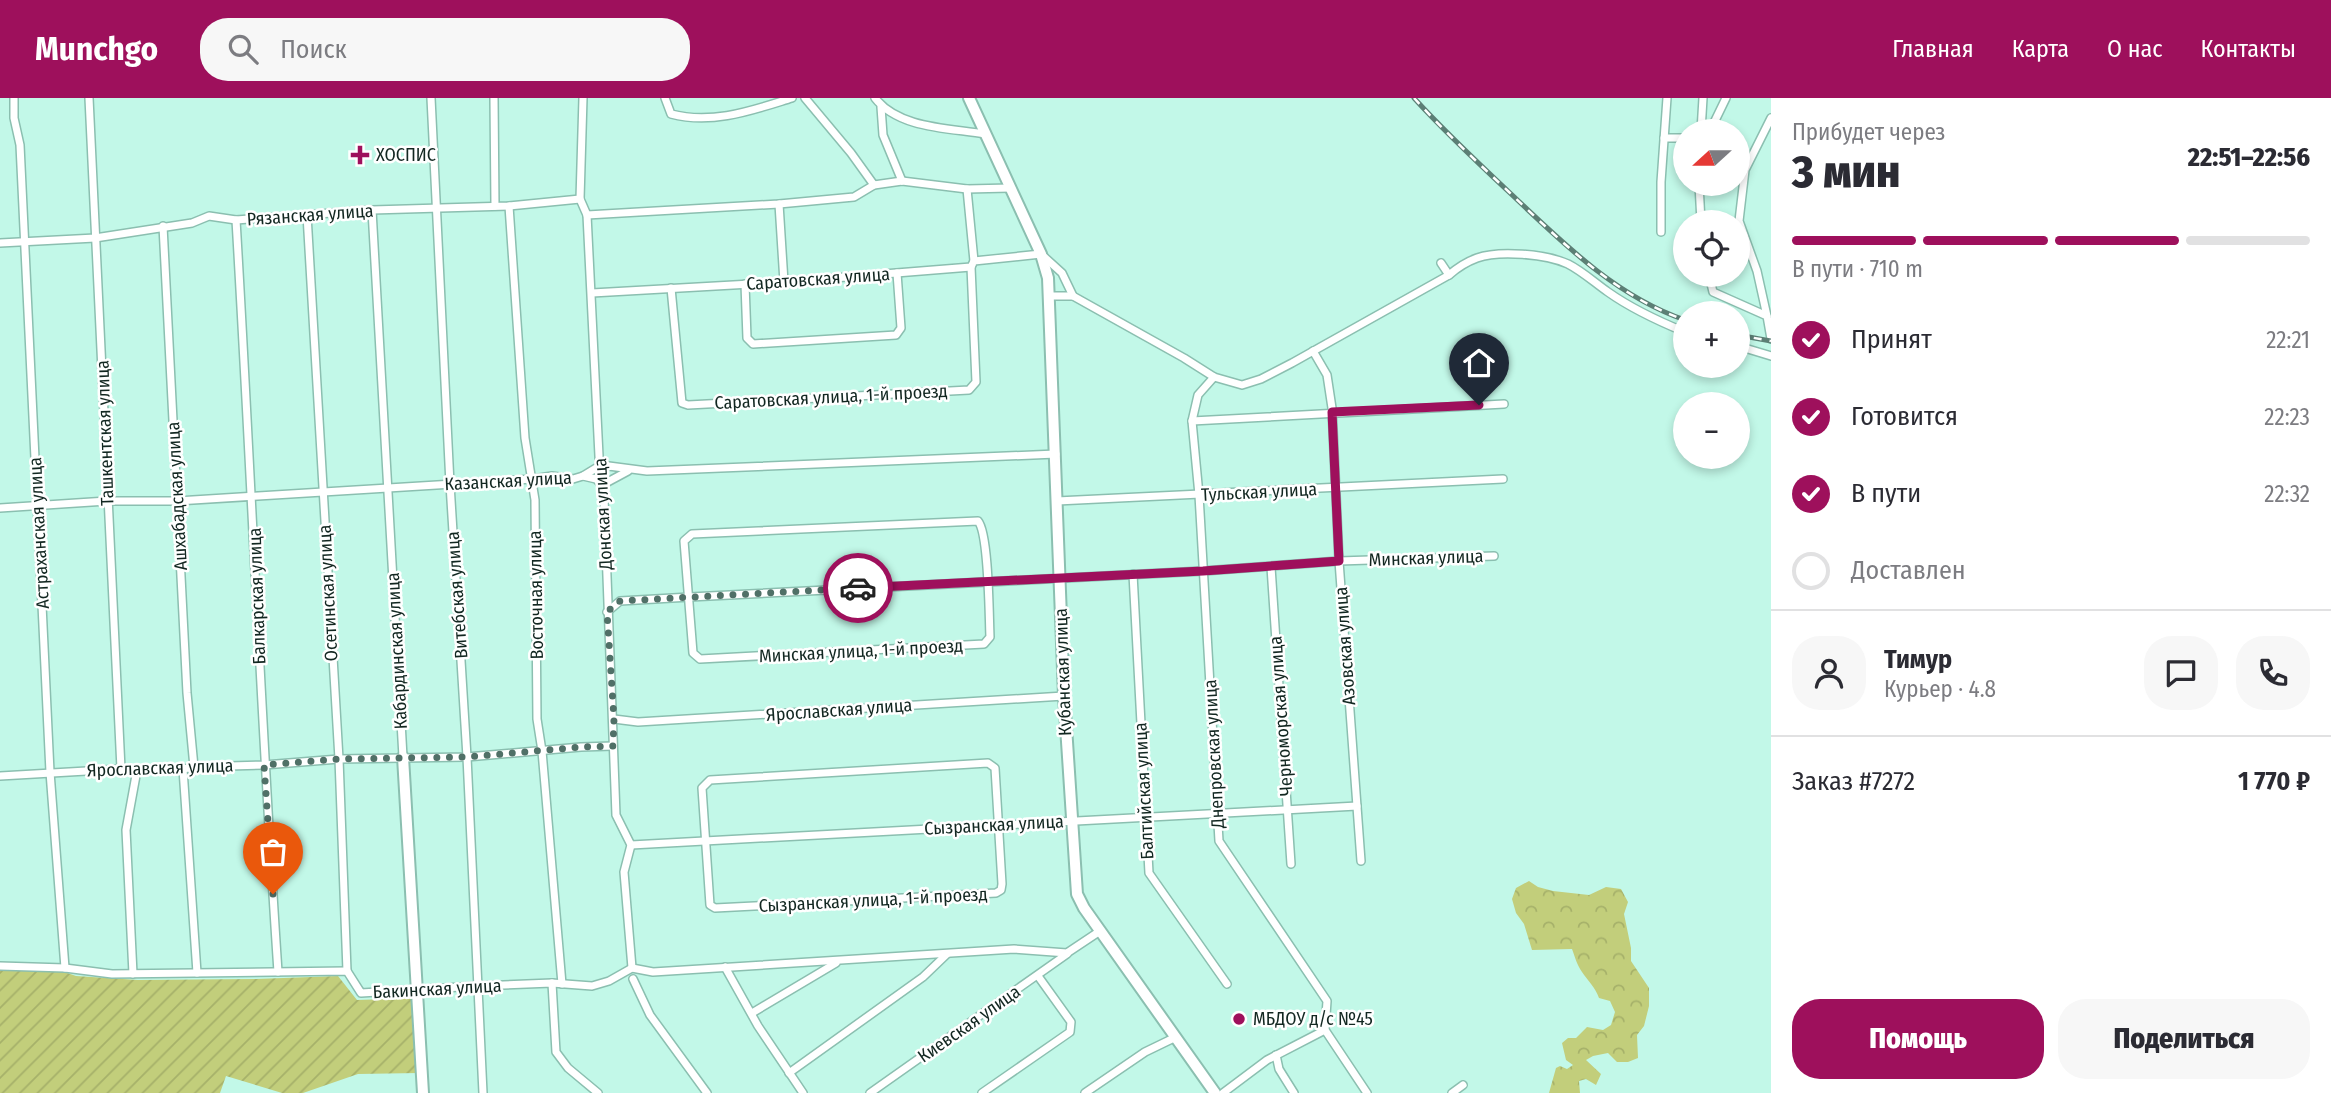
<!DOCTYPE html>
<html lang="ru">
<meta charset="utf-8">
<style>
:root{--surface:#fff;--page:#f7f7f7;--text:#2b2b33;--muted:#7c7c81;--line:#e1e1e2;--accent:#9e105c}
body{margin:0;font-family:"Fira Sans Condensed",sans-serif;background:var(--page);color:var(--text);height:100vh;display:flex;flex-direction:column;font-size:26px;white-space:nowrap}
*{box-sizing:border-box;margin:0}
p{font-size:23px;color:var(--muted)}
.icon{flex:none;width:38px;height:38px;fill:none;stroke:currentColor;stroke-width:2;stroke-linecap:round;stroke-linejoin:round}
.map{position:relative;flex:1;overflow:hidden}
.side{display:flex;flex-direction:column;background:var(--surface);width:560px}
.side>*{flex:none}
.needle{width:46px;rotate:249deg}
.controls{position:absolute;left:1673px;top:21px;display:grid;gap:14px}
.controls a{display:grid;place-items:center;width:77px;height:77px;border-radius:50%;background:var(--surface);box-shadow:0 4px 10px #0003;font-size:35px}
.pin{position:absolute;display:grid;place-items:center;width:60px;height:60px;color:#fff;margin:-72px -30px;border-radius:50% 50% 50% 0;rotate:-45deg;box-shadow:0 0 7px #0007}
.pin .icon{rotate:45deg}
.courier{position:absolute;display:grid;place-items:center;width:70px;height:70px;margin:-35px;border:5px solid #9e105c;border-radius:50%;background:#fff;color:#222;box-shadow:0 2px 9px #0007}
.headline em{font-style:normal;font-weight:800}
.headline div{display:flex;flex-direction:column-reverse}
.headline{display:flex;align-items:center;justify-content:space-between;height:119px;padding:0 21px}
h1{font-size:46px;font-weight:800;line-height:52px}
.bar{display:grid;grid-template-columns:repeat(4,1fr);gap:10px 7px;align-content:center;height:84px;padding:0 21px}
.bar i{height:9px;border-radius:5px;background:var(--line)}
.bar .on{background:var(--accent)}
.bar p{grid-column:span 4}
.line{display:flex;align-items:center;gap:18px;padding:0 21px;border-top:2px solid var(--line)}
.line div{flex:1}
.round{display:grid;place-items:center;flex:none;width:74px;height:74px;border-radius:28px;background:var(--page)}
ol{padding:0 21px;list-style:none}
li{display:flex;align-items:center;gap:21px;height:77px}
li p{margin-inline-start:auto}
li .icon{padding:7px;border-radius:50%;background:var(--accent);color:#fff;stroke-width:4}
li:last-child{color:var(--muted)}
li i{width:38px;height:38px;border:4px solid var(--line);border-radius:50%}
.primary-button{display:flex;gap:14px;margin-top:auto;padding:14px 21px}
.primary-button a{flex:1;height:80px;border-radius:28px;background:var(--accent);color:#fff;font-size:28px;font-weight:800;line-height:80px;text-align:center}
.primary-button a+a{background:var(--page);color:var(--text)}
header{display:flex;align-items:center;gap:42px;box-sizing:border-box;height:98px;padding:0 35px;background:var(--accent);color:#fff}
header strong{font-size:33px}
nav{display:flex;gap:38px;margin-inline-start:auto;font-size:24px}
.search{width:490px;height:63px;background:var(--page);display:flex;align-items:center;gap:18px;box-sizing:border-box;padding:0 24px;border-radius:28px;color:var(--muted);font-size:26px}
main{display:flex;flex:1;min-height:0}
.map>svg:first-child{display:block}
</style>
<header>
<strong>Munchgo</strong>
<div class="search"><svg class="icon" aria-label="search" viewBox="0 0 24 24"><circle cx="10" cy="10" r="6"/><path d="M15 15l6 6"/></svg>Поиск</div>
<nav><a>Главная</a><a>Карта</a><a>О нас</a><a>Контакты</a></nav>
</header>
<main>
<div class="map">
<svg width="1771" height="995" viewBox="0 0 1771 995">
<defs>
<pattern id="forest-crowns" width="20" height="18" patternUnits="userSpaceOnUse" patternTransform="scale(1.75)"><rect width="20" height="18" fill="#c2ce7b"/><path d="M2 6a3 3 0 1 1 6 0M12 15a3 3 0 1 1 6 0" fill="none" stroke="#a6b16a"/></pattern>
<pattern id="garden-furrows" width="10" height="10" patternUnits="userSpaceOnUse" patternTransform="scale(1.75)"><rect width="10" height="10" fill="#c2ce7b"/><path d="M-1 1l2-2M0 10L10 0M9 11l2-2" fill="none" stroke="#a6b16a"/></pattern>
</defs>
<rect width="100%" height="100%" fill="#c2f8e8"/>
<!-- forest -->
<path fill="url(#forest-crowns)" d="M1529,783l9,6 15,4 36,4 17,-8 15,2 7,13 -4,12 7,34v13l18,27v18l-5,20 -7,9 1,23 -10,4h-11l-9,-9 -15,3 -7,4 15,14 -5,11 -10,-6 -7,2 1,12h-31l7,-25 4,-2 7,3 6,-4 -7,-5 -4,-17 6,-5h8l11,-11 16,3 8,-5 4,-13 -5,-11 -11,-3c-4,-11 -11,-17 -17,-26 -5,-7 -7,-15 -10,-23l-40,1 -8,-26 -8,-11 -4,-14 4,-11z"/>
<!-- garden -->
<polygon fill="url(#garden-furrows)" points="0,871 59,872 76,878 138,882 256,881 338,878 357,902 387,901 412,896 419,975 358,976 303,995 282,995 226,978 220,995 0,995"/>
<g fill="none" stroke-linecap="round" stroke-linejoin="round">
<!-- street casing -->
<g stroke="#8bbfb0" stroke-width="10">
<g id="street">
<polyline points="14,0 14,20 20,47 50,674 65,870"/>
<polyline points="89,0 121,671"/>
<polyline points="431,0 450,386 467,659 483,995"/>
<polyline points="494,0 495,108"/>
<polyline points="583,0 580,101 587,117 600,378 604,399 616,717 631,747 624,774 632,870"/>
<path d="M665,0l6,16c42,11 82,-4 121,-16"/>
<polyline points="805,0 851,55 874,87"/>
<path d="M875,0c24,31 75,30 110,36"/>
<polyline points="881,9 883,37 902,83"/>
<polyline points="1701,33 1703,0"/>
<polyline points="1710,33 1726,0"/>
<polyline points="1664,40 1685,40"/>
<polyline points="1699,86 1701,124"/>
<polyline points="967,91 974,163"/>
<polyline points="779,106 784,184"/>
<polyline points="509,108 525,340 535,402 537,621 542,653 562,886"/>
<polyline points="372,112 403,659"/>
<polyline points="307,117 339,661 347,873"/>
<polyline points="587,117 779,106 854,99 874,87 902,83 967,91 1010,90"/>
<path d="M236,122c15,251 25,501 42,752"/>
<polyline points="163,128 187,595 194,669"/>
<polyline points="1661,134 1661,84 1667,0"/>
<polyline points="0,145 95,140 192,125 209,118 236,122 372,112 509,108 580,101"/>
<path d="M1449,177c8,-7 17,-13 28,-17 22,-8 69,-4 91,6 14,7 27,19 40,28 24,17 50,29 77,40"/>
<polyline points="1709,177 1713,194 1767,218 1771,241"/>
<polyline points="745,186 747,240 753,246 896,237 901,230 897,175"/>
<polyline points="671,190 682,305 688,307 969,292 976,284 971,169"/>
<polyline points="592,195 784,184 971,169 974,163 1041,156 1062,175 1073,198 1184,260 1214,279 1242,287 1261,281 1292,265 1449,177 1441,165"/>
<polyline points="1050,198 1073,198"/>
<polyline points="1767,218 1757,173 1739,123 1745,72 1771,20"/>
<polyline points="1738,248 1771,258"/>
<polyline points="1313,253 1327,277 1332,310 1339,463 1361,763"/>
<polyline points="1214,279 1198,297 1192,323 1199,397 1219,743 1327,903 1325,932 1367,995"/>
<polyline points="1192,323 1504,306"/>
<polyline points="583,378 596,381 602,387 628,373"/>
<polyline points="1057,403 1503,381"/>
<polyline points="0,410 107,403 177,403 533,381 552,378 573,381 583,378 601,367 647,373 1056,356"/>
<path d="M978,423c11,13 11,95 12,116l-6,7 -284,15 -7,-6 -9,-112 8,-7z"/>
<polyline points="1271,469 1291,766"/>
<polyline points="1133,476 1149,775 1227,886"/>
<polyline points="607,514 620,503 690,499 1203,473 1339,463 1494,458"/>
<polyline points="614,621 638,624 1064,598"/>
<polygon points="988,665 995,670 1002,786 1001,792 996,795 715,810 710,807 702,690 710,682"/>
<polyline points="183,671 197,875"/>
<polyline points="0,678 121,671 183,671 194,669 264,667 339,661 467,659 581,649 613,648"/>
<polyline points="631,747 1357,708"/>
<polyline points="0,868 65,870 112,876 347,873 361,895 477,888 552,885 592,888 609,883 632,870 653,874 1014,851 1067,855 1100,833"/>
<polyline points="725,869 758,928 803,995"/>
<polyline points="133,876 126,732 137,672"/>
<polyline points="633,881 650,917 707,995"/>
<polyline points="552,885 556,954 568,970 598,995"/>
<polyline points="752,915 836,865"/>
<polyline points="1276,957 1279,971 1294,995"/>
<polyline points="789,975 923,879 947,856"/>
<polyline points="870,995 1067,856"/>
<polyline points="982,995 1070,934 1071,924 1038,878"/>
<polyline points="1085,995 1145,954 1176,939"/>
<polyline points="1223,995 1267,962 1325,932"/>
<polyline points="1452,995 1463,987"/>
</g>
</g>
<!-- secondary casing -->
<g stroke="#8bbfb0" stroke-width="14">
<g id="secondary">
<polyline points="969,0 1041,156 1048,180 1064,598 1077,796 1084,810 1215,995"/>
<polyline points="403,659 423,995"/>
</g>
</g>
<!-- street -->
<use href="#street" stroke="#fff" stroke-width="7"/>
<!-- secondary -->
<use href="#secondary" stroke="#fff" stroke-width="10"/>
<!-- rail casing -->
<g stroke="#5c7f75" stroke-width="5">
<g id="rail">
<path d="M1414,0c30,33 63,64 95,94 53,50 106,104 176,128"/>
<polyline points="1738,237 1771,243"/>
</g>
</g>
<!-- rail -->
<use href="#rail" stroke="#fff" stroke-width="2.5" stroke-dasharray="8" stroke-linecap="butt"/>
</g>
<g fill="none" stroke-linecap="round" stroke-linejoin="round">
<!-- done -->
<polyline stroke="#507067" stroke-width="7" stroke-dasharray="0 12.6" points="273,796 264,667 339,661 467,659 581,649 613,648 614,621 607,514 620,503 858,490"/>
<!-- route -->
<polyline stroke="#9e105c" stroke-width="9" points="858,490 1203,473 1339,463 1332,314 1479,307"/>
</g>
<!-- markers -->
<g fill="#9e105c" stroke="#fff" stroke-width="2.5">
<path d="M356.5 46.5h7v7h7v7h-7v7h-7v-7h-7v-7h7z"/>
<circle cx="1239" cy="921" r="7"/>
</g>
<g text-anchor="middle" stroke-width="5" stroke-linejoin="round" paint-order="stroke">
<!-- poi labels -->
<g font-size="18" fill="#122721" stroke="#fff" text-anchor="start">
<text x="376" y="63">ХОСПИС</text>
<text x="1253" y="927">МБДОУ д/с №45</text>
</g>
<!-- street labels -->
<g font-size="18" fill="#122721" stroke="#fff">
<text transform="translate(310 117) rotate(-4)" y="6">Рязанская улица</text>
<text transform="translate(818 181) rotate(-4)" y="6">Саратовская улица</text>
<text transform="translate(831 299) rotate(-3)" y="6">Саратовская улица, 1-й проезд</text>
<text transform="translate(105 335) rotate(-92)" y="6">Ташкентская улица</text>
<text transform="translate(508 383) rotate(-3)" y="6">Казанская улица</text>
<text transform="translate(1259 394) rotate(-3)" y="6">Тульская улица</text>
<text transform="translate(177 398) rotate(-93)" y="6">Ашхабадская улица</text>
<text transform="translate(603 416) rotate(-93)" y="6">Донская улица</text>
<text transform="translate(39 435) rotate(-93)" y="6">Астраханская улица</text>
<text transform="translate(1426 460) rotate(-2)" y="6">Минская улица</text>
<text transform="translate(328 495) rotate(-93)" y="6">Осетинская улица</text>
<text transform="translate(457 497) rotate(-94)" y="6">Витебская улица</text>
<text transform="translate(536 497) rotate(-91)" y="6">Восточная улица</text>
<text transform="translate(257 498) rotate(-92)" y="6">Балкарская улица</text>
<text transform="translate(1345 548) rotate(-94)" y="6">Азовская улица</text>
<text transform="translate(397 553) rotate(-93)" y="6">Кабардинская улица</text>
<text transform="translate(861 553) rotate(-3)" y="6">Минская улица, 1-й проезд</text>
<text transform="translate(1063 574) rotate(-92)" y="6">Кубанская улица</text>
<text transform="translate(839 612) rotate(-4)" y="6">Ярославская улица</text>
<text transform="translate(1281 618) rotate(-94)" y="6">Черноморская улица</text>
<text transform="translate(1214 656) rotate(-93)" y="6">Днепровская улица</text>
<text transform="translate(160 670) rotate(-2)" y="6">Ярославская улица</text>
<text transform="translate(1144 693) rotate(-93)" y="6">Балтийская улица</text>
<text transform="translate(994 727) rotate(-3)" y="6">Сызранская улица</text>
<text transform="translate(873 802) rotate(-3)" y="6">Сызранская улица, 1-й проезд</text>
<text transform="translate(437 891) rotate(-3)" y="6">Бакинская улица</text>
<text transform="translate(969 926) rotate(-35)" y="6">Киевская улица</text>
</g>
</g>
</svg>
<div class="controls">
<a><svg class="needle" viewBox="-14 -14 28 28"><path d="M0-13l5 13h-10z" fill="#e53935"/><path d="M0 13l5-13h-10z" fill="#7c7c81"/></svg></a>
<a><svg class="icon" aria-label="locate" viewBox="0 0 24 24"><circle cx="12" cy="12" r="6"/><path d="M12 2v4M12 18v4M2 12h4M18 12h4"/></svg></a>
<a>+</a>
<a>−</a>
</div>
<div class="pin" style="left:273px;top:796px;background:#ea580c"><svg class="icon" aria-label="bag" viewBox="0 0 24 24"><path d="M5 8h14l-1 12H6zM9 8a3 3 0 0 1 6 0"/></svg></div>
<div class="pin" style="left:1479px;top:307px;background:#1f2937"><svg class="icon" aria-label="home" viewBox="0 0 24 24"><path d="M3 11l9-7 9 7M6 9v11h12V9"/></svg></div>
<div class="courier" style="left:858px;top:490px"><svg class="icon" aria-label="car" viewBox="0 0 24 24"><path d="M5 17H2v-5l4-1 3-4h7l3 4 3 1v5h-3M9 17h6M6 11h13"/><circle cx="7" cy="17" r="2"/><circle cx="17" cy="17" r="2"/></svg></div>
</div>
<section class="side">
<div class="headline"><div><h1>3 мин</h1><p>Прибудет через</p></div><em>22:51–22:56</em></div>
<div class="bar"><i class="on"></i><i class="on"></i><i class="on"></i><i></i><p>В пути · 710 m</p></div>
<ol>
<li><svg class="icon" aria-label="check" viewBox="0 0 24 24"><path d="M5 12l5 5 9-10"/></svg>Принят<p>22:21</p></li>
<li><svg class="icon" aria-label="check" viewBox="0 0 24 24"><path d="M5 12l5 5 9-10"/></svg>Готовится<p>22:23</p></li>
<li><svg class="icon" aria-label="check" viewBox="0 0 24 24"><path d="M5 12l5 5 9-10"/></svg>В пути<p>22:32</p></li>
<li><i></i>Доставлен</li>
</ol>
<div class="line" style="height:126px"><a class="round"><svg class="icon" aria-label="person" viewBox="0 0 24 24"><circle cx="12" cy="8" r="4"/><path d="M4 21q1-7 8-7t8 7"/></svg></a><div><b>Тимур</b><p>Курьер · 4.8</p></div><a class="round"><svg class="icon" aria-label="chat" viewBox="0 0 24 24"><path d="M4 5h16v11H9l-5 4z"/></svg></a><a class="round"><svg class="icon" aria-label="phone" viewBox="0 0 24 24"><path d="M5 4h4l2 5-3 2q2 4 5 5l2-3 5 2v4C11 20 4 13 5 4z"/></svg></a></div>
<div class="line" style="height:91px"><div>Заказ #7272</div><b>1 770 ₽</b></div>
<div class="primary-button"><a>Помощь</a><a>Поделиться</a></div>
</section>
</main>
